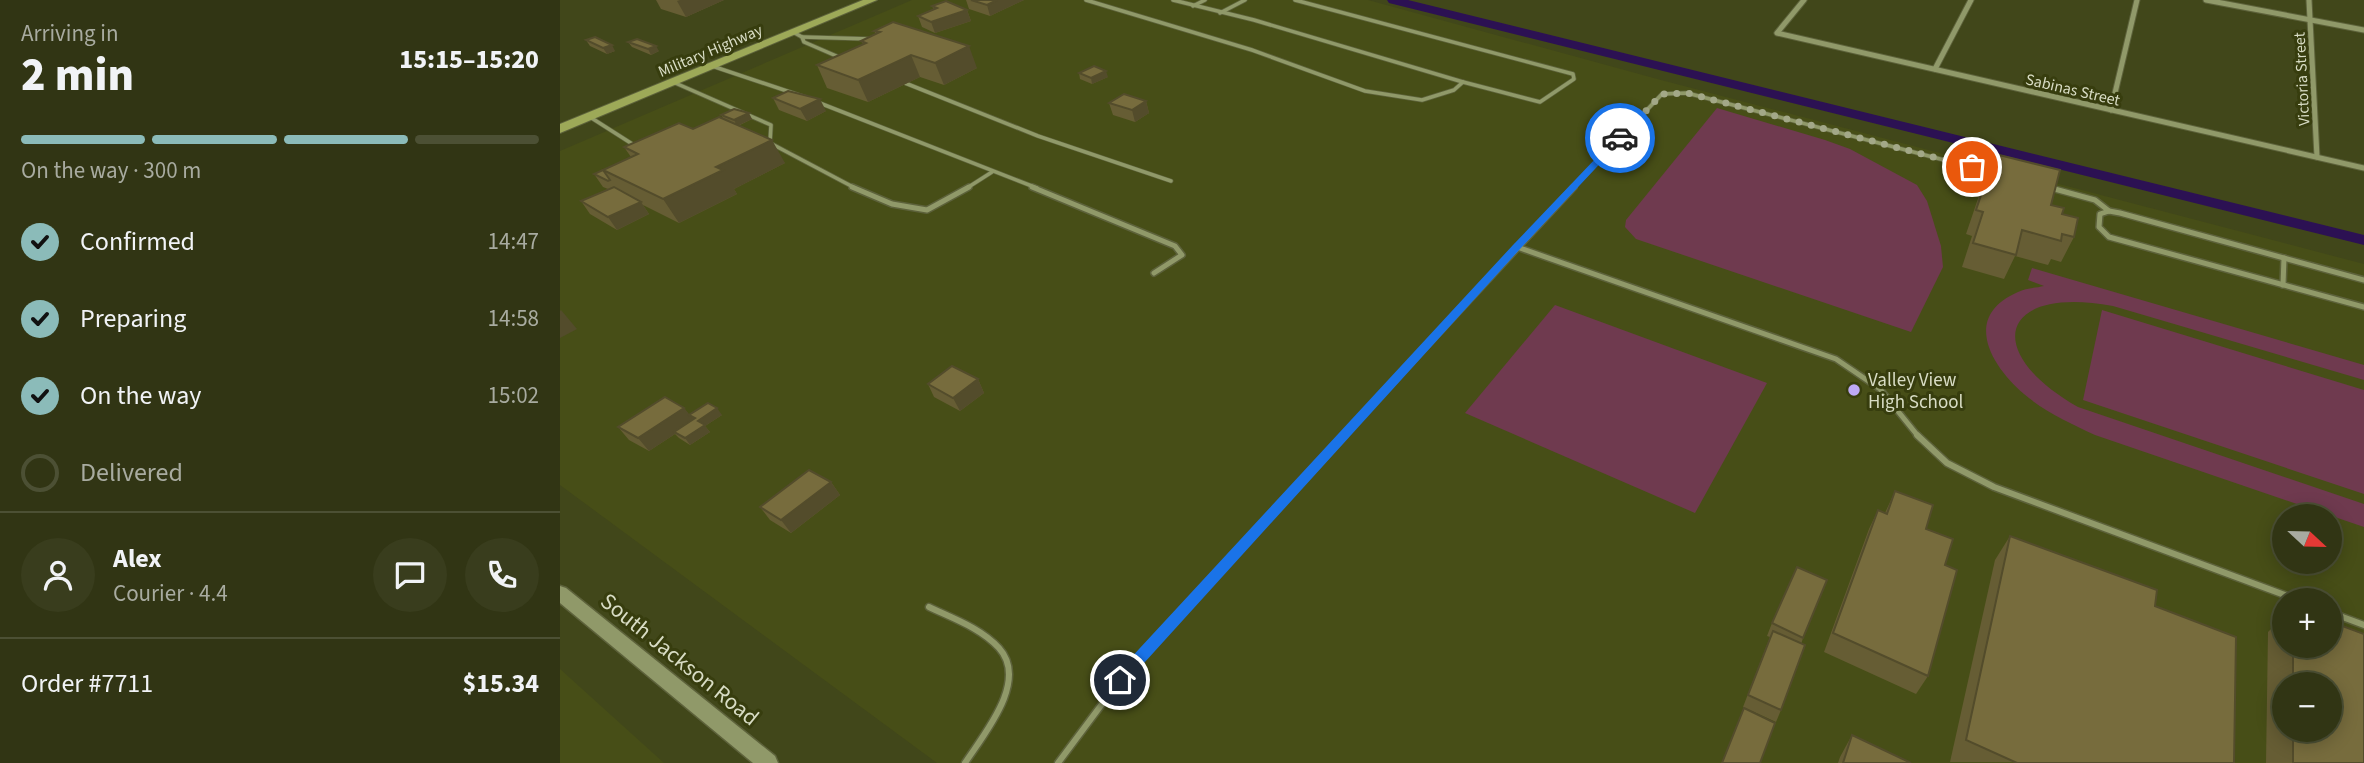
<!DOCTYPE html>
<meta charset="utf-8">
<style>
:root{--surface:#313514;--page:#393d1d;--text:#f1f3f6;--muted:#a8aba0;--line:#4c5034;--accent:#8bbbb9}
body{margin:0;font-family:"Source Sans 3",sans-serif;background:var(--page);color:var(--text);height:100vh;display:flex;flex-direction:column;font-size:26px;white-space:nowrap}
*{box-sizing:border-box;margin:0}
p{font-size:23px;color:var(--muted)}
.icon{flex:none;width:38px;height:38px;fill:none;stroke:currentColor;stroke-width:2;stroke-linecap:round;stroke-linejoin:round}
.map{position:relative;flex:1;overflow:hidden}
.drawer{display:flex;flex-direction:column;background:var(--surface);width:560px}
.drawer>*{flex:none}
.needle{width:46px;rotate:112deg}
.buttons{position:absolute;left:1712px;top:504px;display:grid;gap:14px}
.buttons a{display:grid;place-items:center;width:70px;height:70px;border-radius:50%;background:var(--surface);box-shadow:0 4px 18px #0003,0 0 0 2px var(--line);font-size:35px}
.pin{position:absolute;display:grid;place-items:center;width:60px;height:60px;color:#fff;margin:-30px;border:4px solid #fff;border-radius:50%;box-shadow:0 2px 7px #0007}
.courier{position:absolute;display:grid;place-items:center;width:70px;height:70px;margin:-35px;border:5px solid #1a73e8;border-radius:50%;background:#fff;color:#222;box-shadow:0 2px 9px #0007}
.head em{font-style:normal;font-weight:800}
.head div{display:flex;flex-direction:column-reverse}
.head{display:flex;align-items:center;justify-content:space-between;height:119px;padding:0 21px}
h1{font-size:46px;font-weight:800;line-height:52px}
.bar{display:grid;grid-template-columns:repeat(4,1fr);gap:10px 7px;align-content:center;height:84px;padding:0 21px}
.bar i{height:9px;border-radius:5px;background:var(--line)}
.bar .current{background:var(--accent)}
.bar p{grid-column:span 4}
.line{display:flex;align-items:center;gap:18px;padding:0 21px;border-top:2px solid var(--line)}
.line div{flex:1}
.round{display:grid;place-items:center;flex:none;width:74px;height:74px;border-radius:37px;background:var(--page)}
ol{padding:0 21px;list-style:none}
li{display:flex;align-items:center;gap:21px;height:77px}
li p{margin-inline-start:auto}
li .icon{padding:7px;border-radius:50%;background:var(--accent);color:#111;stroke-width:4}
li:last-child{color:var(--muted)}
li i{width:38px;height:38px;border:4px solid var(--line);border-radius:50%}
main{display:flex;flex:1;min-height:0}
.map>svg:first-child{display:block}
</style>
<main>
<section class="drawer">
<div class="head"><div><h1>2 min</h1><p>Arriving in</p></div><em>15:15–15:20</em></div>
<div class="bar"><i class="current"></i><i class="current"></i><i class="current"></i><i></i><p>On the way · 300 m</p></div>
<ol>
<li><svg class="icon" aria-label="check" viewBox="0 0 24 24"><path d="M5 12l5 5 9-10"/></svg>Confirmed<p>14:47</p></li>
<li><svg class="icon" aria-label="check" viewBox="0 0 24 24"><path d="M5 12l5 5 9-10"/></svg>Preparing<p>14:58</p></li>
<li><svg class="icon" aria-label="check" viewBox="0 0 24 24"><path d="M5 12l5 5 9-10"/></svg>On the way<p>15:02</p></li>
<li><i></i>Delivered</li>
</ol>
<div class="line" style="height:126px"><a class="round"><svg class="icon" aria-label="person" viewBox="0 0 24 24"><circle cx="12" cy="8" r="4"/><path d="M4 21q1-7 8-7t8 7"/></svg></a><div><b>Alex</b><p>Courier · 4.4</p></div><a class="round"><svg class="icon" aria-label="chat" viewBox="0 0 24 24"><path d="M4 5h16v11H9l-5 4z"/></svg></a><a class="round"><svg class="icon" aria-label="phone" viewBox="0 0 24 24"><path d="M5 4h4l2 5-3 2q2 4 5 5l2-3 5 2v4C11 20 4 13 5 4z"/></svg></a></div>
<div class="line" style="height:91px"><div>Order #7711</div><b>$15.34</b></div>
</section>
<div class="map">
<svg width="1804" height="763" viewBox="0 0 1804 763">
<rect width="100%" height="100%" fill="#41471a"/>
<!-- built -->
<g fill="#474e17" fill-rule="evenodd">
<path d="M352,0h456l293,80 703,184v499h-1427l-377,-278v-334zM1724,516h45v46h-45zM1724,600h45v46h-45zM1724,684h45v46h-45z"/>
<polygon points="0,669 104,763 0,763"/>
</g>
<!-- green -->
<g fill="#6f3a4f">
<polygon points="1157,108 1265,140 1290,149 1357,185 1367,201 1381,246 1383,267 1351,332 1076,239 1065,227 1066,220"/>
<path d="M1472,268l332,97v15l-251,-74c-114,-21 -132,46 -35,101l286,97v23l-269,-92c-25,-12 -50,-23 -71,-41 -34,-29 -62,-78 -6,-102 8,-4 18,-4 26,-6l-16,-6z"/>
<polygon points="995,305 1207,383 1135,513 905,413"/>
<polygon points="1542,310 1804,390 1804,494 1523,400"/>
</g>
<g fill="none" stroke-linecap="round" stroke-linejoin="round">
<!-- canal -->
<polygon fill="#2c1153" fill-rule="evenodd" points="827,0 848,0 1804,235 1804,245 829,3"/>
<!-- lane-far2 casing -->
<g stroke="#5d623b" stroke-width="5">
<g id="lane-far2">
<polyline points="526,0 692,50 805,91 862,100 894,90 903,82 980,102 1014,79 1013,74 735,0"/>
<polyline points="613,0 694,20 903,82"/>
<polyline points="633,6 645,0"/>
<polyline points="660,13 685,0"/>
<polyline points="233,32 242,37 244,42 281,58"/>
<polyline points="242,37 311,39"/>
<polyline points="152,66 245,97"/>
<polyline points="113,82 211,125 210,143 295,188"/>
<polyline points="345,83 478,136 611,181"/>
<polyline points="257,102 477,188"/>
<polyline points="30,117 77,147"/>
<polyline points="407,188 432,172"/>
<polyline points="1013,188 1102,94 1127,93 1434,173"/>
</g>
</g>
<!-- lane-far1 casing -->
<g stroke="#5d623b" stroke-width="8">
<g id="lane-far1">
<polyline points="292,187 332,204 367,210 409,187"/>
<polyline points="472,187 615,246 622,255 594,273"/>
<polyline points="1491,188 1535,200 1549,211"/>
<polyline points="957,247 1276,359 1320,389 1358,436"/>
<polyline points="1804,280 1560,213 1549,211 1540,214 1539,227 1549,237 1804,307"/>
<polyline points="1723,285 1724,258"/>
<polyline points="783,436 1014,187"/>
</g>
</g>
<!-- lane casing -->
<g stroke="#5d623b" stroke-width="9">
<g id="lane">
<polyline points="1357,435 1387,463 1434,487 1738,600"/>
<path d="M369,607c23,11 52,21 70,41 30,33 -15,86 -34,115"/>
<polyline points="1769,612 1804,625"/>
<polyline points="498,763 560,680 785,435"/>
</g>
</g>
<!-- street casing -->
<g stroke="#5d623b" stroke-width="7">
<g id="street">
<polyline points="1244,0 1217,33 1804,168"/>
<polyline points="1646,0 1804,30"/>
<polyline points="1749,0 1757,157"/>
<polyline points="1375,69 1411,0"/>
<polyline points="1551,110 1577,0"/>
</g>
</g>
<!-- secondary casing -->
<g stroke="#5d623b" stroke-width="3">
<polygon id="secondary" points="0,586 6,588 215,756 218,763 193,763 0,603"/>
</g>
<!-- primary casing -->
<g stroke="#5d623b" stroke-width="2">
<polygon id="primary" points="303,0 317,0 0,133 0,124"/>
</g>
<!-- lane-far2 -->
<use href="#lane-far2" stroke="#909969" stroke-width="3.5"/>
<!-- lane-far1 -->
<use href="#lane-far1" stroke="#909969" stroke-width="5"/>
<!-- lane -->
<use href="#lane" stroke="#909969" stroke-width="6"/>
<!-- street -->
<use href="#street" stroke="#909969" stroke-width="5"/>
<!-- secondary -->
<use href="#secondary" fill="#909969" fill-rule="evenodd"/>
<!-- primary -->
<use href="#primary" fill="#9da958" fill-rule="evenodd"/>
</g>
<!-- wall -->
<g fill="#665d34" fill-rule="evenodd">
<polygon points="96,0 164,0 126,17 101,9"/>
<polygon points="406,0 464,0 430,16 409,9"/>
<polygon points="372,6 407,10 411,21 375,33 362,27 358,16 374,10"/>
<polygon points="314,31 417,68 384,85 360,77 308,102 267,88 257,65 303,44 301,41 316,34"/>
<polygon points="26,40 55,51 47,54 30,46"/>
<polygon points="68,42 99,51 91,55 72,47"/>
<polygon points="519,73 548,77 532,84 520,79"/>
<polygon points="213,98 266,111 247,121 219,110"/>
<polygon points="586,101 589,113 575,122 553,115 549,103"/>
<polygon points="161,115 192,119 178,126 225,163 174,189 177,194 119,223 83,205 89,214 57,230 30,214 21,201 48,189 43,187 34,174 71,157 64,147 133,129 164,120"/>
<polygon points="1435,154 1491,205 1502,214 1514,237 1501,262 1491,259 1488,265 1455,256 1444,279 1402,267 1412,236 1406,234 1425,178"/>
<polygon points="418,379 424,393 400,411 374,397 368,384"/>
<polygon points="124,408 129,415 162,415 145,426 150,432 130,445 119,438 115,434 89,451 69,440 58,427"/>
<polygon points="271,482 280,495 231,533 210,520 200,507"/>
<polygon points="1335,491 1366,529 1385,565 1368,676 1356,694 1264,652 1309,529 1318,510 1325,513"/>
<polygon points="1450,536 1595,606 1674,763 1390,762 1435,560"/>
<path d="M1724,616v30h45l35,117h-98l2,-131zM1724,684h45v46h-45z"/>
<polygon points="1212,623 1243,638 1221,710 1216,722 1183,707 1210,637 1207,636"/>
<polygon points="1292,735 1351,763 1278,763 1280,757"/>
</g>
<!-- shaded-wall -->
<g fill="#534c2b">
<polygon points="120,0 164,0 126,17 117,1"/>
<polygon points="437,0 464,0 430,16 427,5"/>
<polygon points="407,10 411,21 375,33 371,22"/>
<polygon points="52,45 55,51 47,54 43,48"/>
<polygon points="96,46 99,51 91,55 88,49"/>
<polygon points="409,46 417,68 384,85 375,63"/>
<polygon points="351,55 360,77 308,102 298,80"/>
<polygon points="546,71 548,77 532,84 531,78"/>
<polygon points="260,99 266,111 247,121 240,109"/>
<polygon points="586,101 589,113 575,122 572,110"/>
<polygon points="189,113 192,119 177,126 174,120"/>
<polygon points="212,140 225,163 174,189 177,194 119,223 103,199 156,167"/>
<polygon points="81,202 89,214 57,230 48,217"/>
<polygon points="1,310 17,329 0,338 0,311"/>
<polygon points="418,379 424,393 400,411 393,398"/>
<polygon points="124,408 135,421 114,432 115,434 89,451 78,438"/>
<polygon points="157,408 162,415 145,426 150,432 130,445 125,438 138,421"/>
<polygon points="271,482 280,495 231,533 221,520"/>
</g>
<!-- building -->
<g fill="#776c3d" stroke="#534c2b" stroke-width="2">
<polygon points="411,0 437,0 427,5"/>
<polygon points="386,1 407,10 371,22 358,16 377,8 372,6"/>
<polygon points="333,22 409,46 375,63 351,55 298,80 257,65 306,43 301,41 320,32 314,31"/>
<polygon points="35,37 52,45 43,48 26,40"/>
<polygon points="77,39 96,46 88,49 68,42"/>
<polygon points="534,66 546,71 531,78 519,73"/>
<polygon points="228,91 260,99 240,109 213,98"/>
<polygon points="564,94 586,101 572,110 549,103"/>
<polygon points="174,109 189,113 174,120 161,115"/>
<polygon points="159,117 212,140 156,167 163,170 103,199 43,170 78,154 64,147 119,123 133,129"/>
<polygon points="1435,154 1500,170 1491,205 1504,208 1502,214 1518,218 1514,237 1502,234 1501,241 1462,230 1456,255 1413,243 1423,212 1416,210"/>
<polygon points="43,170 50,180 48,181 34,174"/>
<polygon points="54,187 81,202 48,217 21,201"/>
<polygon points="392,366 418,379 393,398 368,384"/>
<polygon points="105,397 124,408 78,438 58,427"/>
<polygon points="148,403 157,408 138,421 145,425 125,438 114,432 135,418 129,415"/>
<polygon points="249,470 271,482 221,520 200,507"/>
<polygon points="1335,491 1373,505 1366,529 1393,539 1385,565 1397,570 1368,676 1273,633 1318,510 1327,514"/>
<polygon points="1450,536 1597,590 1595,606 1676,637 1674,763 1457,763 1406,740"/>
<polygon points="1237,567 1267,580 1243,638 1212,623"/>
<polygon points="1769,621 1804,634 1804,763 1733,763 1733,730 1769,730 1769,684 1733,684 1733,646 1769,646"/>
<polygon points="1213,631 1245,645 1221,710 1188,695"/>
<polygon points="1184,708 1215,723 1200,763 1162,763"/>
<polygon points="1292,735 1351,763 1283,763"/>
</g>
<!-- route -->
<polygon fill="#1a73e8" points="1057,136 1064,138 960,249 565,684 555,684 553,680 555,675 953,245"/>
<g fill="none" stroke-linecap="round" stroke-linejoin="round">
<!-- done -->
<polyline stroke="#a3a888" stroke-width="7" stroke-dasharray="0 12.6" points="1060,138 1102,94 1127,93 1412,167"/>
</g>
<!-- markers -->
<circle fill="#bda9f5" stroke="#373d0e" stroke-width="2.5" cx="1294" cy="390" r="7"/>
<g text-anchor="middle" stroke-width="6" stroke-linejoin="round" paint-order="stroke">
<!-- far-street labels -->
<g font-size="16" fill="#d8dcc4" stroke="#373d0e">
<text transform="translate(150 50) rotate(-23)" y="6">Military Highway</text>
<text transform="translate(1741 79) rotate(-93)" y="6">Victoria Street</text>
<text transform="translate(1513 89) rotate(13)" y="6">Sabinas Street</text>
</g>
<!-- poi labels -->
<g font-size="19" fill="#d8dcc4" stroke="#373d0e" text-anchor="start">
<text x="1308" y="386">Valley View<tspan x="1308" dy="22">High School</tspan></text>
</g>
<!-- near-street labels -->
<g font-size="23" fill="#d8dcc4" stroke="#373d0e">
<text transform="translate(120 659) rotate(39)" y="8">South Jackson Road</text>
</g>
</g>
</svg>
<div class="buttons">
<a><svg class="needle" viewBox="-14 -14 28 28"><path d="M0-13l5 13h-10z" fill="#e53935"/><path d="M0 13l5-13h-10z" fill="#a8aba0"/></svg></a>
<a>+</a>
<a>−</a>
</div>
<div class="pin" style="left:1412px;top:167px;background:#ea580c"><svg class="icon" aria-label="bag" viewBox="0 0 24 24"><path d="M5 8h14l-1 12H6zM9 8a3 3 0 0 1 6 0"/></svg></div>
<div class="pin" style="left:560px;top:680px;background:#1f2937"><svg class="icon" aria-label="home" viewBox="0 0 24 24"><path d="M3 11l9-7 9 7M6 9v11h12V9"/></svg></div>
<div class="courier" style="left:1060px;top:138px"><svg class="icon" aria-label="car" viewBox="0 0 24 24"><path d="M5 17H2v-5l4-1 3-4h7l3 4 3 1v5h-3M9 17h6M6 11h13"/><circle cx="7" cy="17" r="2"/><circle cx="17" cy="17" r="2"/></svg></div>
</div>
</main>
